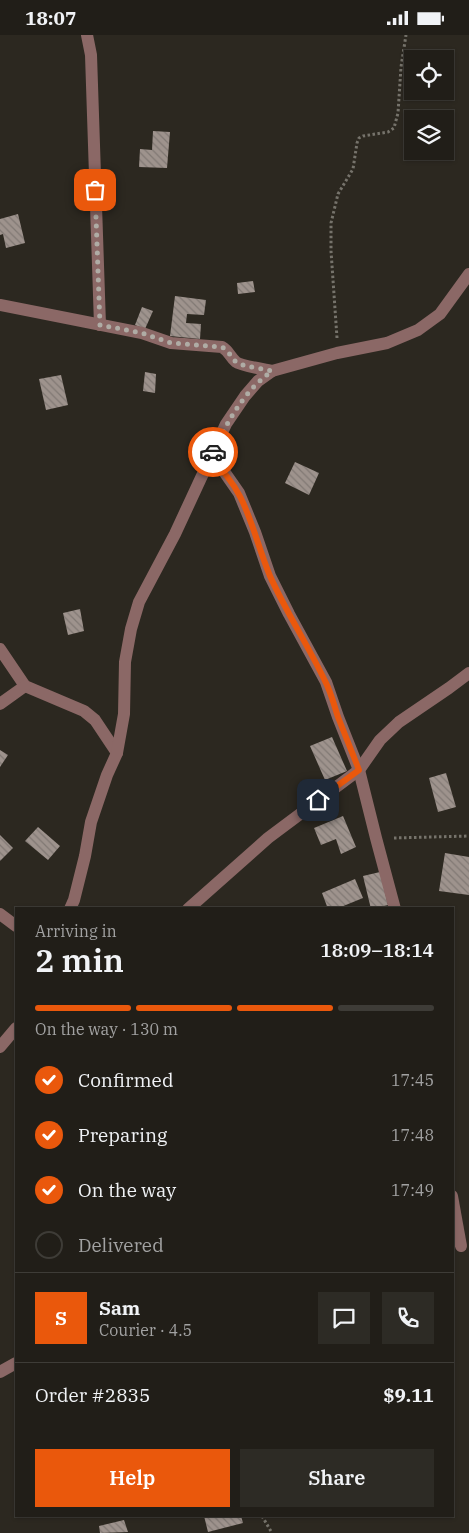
<!DOCTYPE html>
<meta charset="utf-8">
<style>
:root{--surface:#211e18;--page:#2d2b25;--text:#f1f3f6;--muted:#a2a2a2;--line:#3e3c37;--accent:#ea580c}
body{margin:0;font-family:"IBM Plex Serif",serif;background:var(--page);color:var(--text);height:100vh;display:flex;flex-direction:column;font-size:19px;white-space:nowrap}
*{box-sizing:border-box;margin:0}
p{font-size:16px;color:var(--muted)}
.icon{flex:none;width:28px;height:28px;fill:none;stroke:currentColor;stroke-width:2;stroke-linecap:round;stroke-linejoin:round}
.map{position:relative;flex:1;overflow:hidden}
.details{position:absolute;left:15px;top:872px;width:439px;height:610px;display:flex;flex-direction:column;background:var(--surface);border-radius:0px;box-shadow:0 1px 4px #0004,0 0 0 1px var(--line)}
.details>*{flex:none}
.tools{position:absolute;left:404px;top:15px;display:grid;gap:10px}
.tools a{display:grid;place-items:center;width:50px;height:50px;border-radius:0px;background:var(--surface);box-shadow:0 1px 4px #0004,0 0 0 1px var(--line);font-size:25px}
.pin{position:absolute;display:grid;place-items:center;width:42px;height:42px;color:#fff;margin:-21px;border-radius:10px;box-shadow:0 2px 8px #0006}
.courier{position:absolute;display:grid;place-items:center;width:50px;height:50px;margin:-25px;border:4px solid #ea580c;border-radius:50%;background:#fff;color:#222;box-shadow:0 1px 6px #0007}
.headline em{font-style:normal;font-weight:600}
.headline div{display:flex;flex-direction:column-reverse}
.headline{display:flex;align-items:center;justify-content:space-between;height:85px;padding:0 20px}
h1{font-size:32px;font-weight:600;line-height:38px}
.bar{display:grid;grid-template-columns:repeat(4,1fr);gap:8px 5px;align-content:center;height:60px;padding:0 20px}
.bar i{height:6px;border-radius:4px;background:var(--line)}
.bar .on{background:var(--accent)}
.bar p{grid-column:span 4}
.line{display:flex;align-items:center;gap:12px;padding:0 20px;border-top:1px solid var(--line)}
.line div{flex:1}
.round{display:grid;place-items:center;flex:none;width:52px;height:52px;border-radius:0px;background:var(--page)}
ol{padding:0 20px;list-style:none}
li{display:flex;align-items:center;gap:15px;height:55px}
li p{margin-inline-start:auto}
li .icon{padding:5px;border-radius:50%;background:var(--accent);color:#fff;stroke-width:4}
li:last-child{color:var(--muted)}
li i{width:28px;height:28px;border:2px solid var(--line);border-radius:50%}
.action{display:flex;gap:10px;margin-top:auto;padding:10px 20px}
.action a{flex:1;height:58px;border-radius:0px;background:var(--accent);color:#fff;font-size:20px;font-weight:600;line-height:58px;text-align:center}
.action a+a{background:var(--page);color:var(--text)}
.status{display:flex;justify-content:space-between;align-items:center;height:35px;padding:0 25px;background:var(--surface);direction:ltr}
.status svg{height:14px;fill:currentColor}
.map>svg:first-child{display:block}
</style>
<div class="status"><b>18:07</b><svg viewBox="0 0 49 12"><path d="M0 12V9h3v3zM5 12V6h3v6zM10 12V3h3v9zM15 12V0h3v12zM26 1h20v11H26zM47 4h2v5h-2z"/></svg></div>
<div class="map">
<svg width="469" height="1498" viewBox="0 0 469 1498">
<defs>
<pattern id="building-back-hatch" width="6" height="6" patternUnits="userSpaceOnUse" patternTransform="scale(1.25)"><rect width="6" height="6" fill="#9e938d"/><path d="M-1 5l2 2M0 0l6 6M5-1l2 2" fill="none" stroke="#817974"/></pattern>
</defs>
<rect width="100%" height="100%" fill="#2c2820"/>
<!-- building -->
<g fill="url(#building-back-hatch)">
<polygon points="153,96 170,97 167,133 139,132 140,114 152,115"/>
<polygon points="18,179 25,208 6,213 3,199 0,200 0,184"/>
<polygon points="253,246 255,257 238,259 237,248"/>
<polygon points="175,261 206,265 204,280 187,279 186,288 201,289 200,304 170,301"/>
<polygon points="142,272 153,276 145,294 135,290"/>
<polygon points="145,337 156,339 155,358 143,356"/>
<polygon points="61,340 68,370 46,375 39,344"/>
<polygon points="295,427 319,438 309,460 285,448"/>
<polygon points="80,574 84,596 68,600 63,578"/>
<polygon points="332,702 347,736 325,745 310,711"/>
<polygon points="0,715 8,720 0,732"/>
<polygon points="446,738 456,772 438,777 429,743"/>
<polygon points="343,781 356,812 341,819 336,804 321,810 314,793"/>
<polygon points="38,792 60,811 48,825 25,806"/>
<polygon points="0,800 13,813 0,826"/>
<polygon points="445,818 469,822 469,860 439,856"/>
<polygon points="380,837 388,870 371,874 363,841"/>
<polygon points="355,844 363,863 336,874 328,874 322,858"/>
<polygon points="204,1481 241,1481 243,1488 208,1497"/>
<polygon points="124,1485 128,1497 100,1498 99,1491"/>
</g>
<g fill="none" stroke-linecap="round" stroke-linejoin="round">
<!-- path -->
<g stroke="#76736b" stroke-width="3" stroke-dasharray="2.5 2.5" stroke-linecap="butt">
<polyline points="337,303 331,216 331,188 338,159 353,134 357,108 359,103 363,101 388,97 394,93 398,78 401,32 406,0"/>
<polyline points="394,803 469,801"/>
<polyline points="262,1481 272,1498"/>
</g>
<!-- street -->
<g stroke="#8b6866" stroke-width="12">
<polyline points="87,0 91,20 100,290"/>
<path d="M0,270l142,28 29,10 51,4c7,4 8,10 14,15 5,4 28,7 36,9"/>
<polyline points="210,425 223,435 239,458 255,497 270,541 289,579 326,647 338,682 359,735 376,803 395,874"/>
<polyline points="0,614 25,651 84,676 95,685 117,718"/>
<polyline points="0,669 25,651"/>
<polyline points="70,874 74,865 85,821 91,787 107,740 117,718 124,679 125,627 131,594 139,567 175,499 226,389 245,361 258,346 272,336 337,318 387,308 418,295 440,279 469,239"/>
<polyline points="188,874 268,803 359,735 380,705 399,687 449,653 469,638"/>
<polyline points="0,879 16,891"/>
<polyline points="0,1012 16,993"/>
<polyline points="452,1161 461,1211"/>
<polyline points="0,1337 16,1328"/>
</g>
</g>
<g fill="none" stroke-linecap="round" stroke-linejoin="round">
<!-- done -->
<path stroke="#afaca5" stroke-width="5" stroke-dasharray="0 9" d="M95,155l5,135 42,8 29,10 51,4c7,4 9,10 14,15 5,4 28,7 36,9 -29,21 -44,50 -59,81"/>
<!-- route -->
<path stroke="#ea580c" stroke-width="6" d="M213,417l-3,7c38,31 42,74 60,117 16,36 38,69 55,105 6,11 9,24 13,36 7,18 14,35 21,53l-41,30"/>
</g>
</svg>
<div class="tools">
<a><svg class="icon" aria-label="locate" viewBox="0 0 24 24"><circle cx="12" cy="12" r="6"/><path d="M12 2v4M12 18v4M2 12h4M18 12h4"/></svg></a>
<a><svg class="icon" aria-label="layers" viewBox="0 0 24 24"><path d="M12 4l9 5-9 5-9-5zM3 14l9 5 9-5"/></svg></a>
</div>
<div class="pin" style="left:95px;top:155px;background:#ea580c"><svg class="icon" aria-label="bag" viewBox="0 0 24 24"><path d="M5 8h14l-1 12H6zM9 8a3 3 0 0 1 6 0"/></svg></div>
<div class="pin" style="left:318px;top:765px;background:#1f2937"><svg class="icon" aria-label="home" viewBox="0 0 24 24"><path d="M3 11l9-7 9 7M6 9v11h12V9"/></svg></div>
<div class="courier" style="left:213px;top:417px"><svg class="icon" aria-label="car" viewBox="0 0 24 24"><path d="M5 17H2v-5l4-1 3-4h7l3 4 3 1v5h-3M9 17h6M6 11h13"/><circle cx="7" cy="17" r="2"/><circle cx="17" cy="17" r="2"/></svg></div>
<section class="details">
<div class="headline"><div><h1>2 min</h1><p>Arriving in</p></div><em>18:09–18:14</em></div>
<div class="bar"><i class="on"></i><i class="on"></i><i class="on"></i><i></i><p>On the way · 130 m</p></div>
<ol>
<li><svg class="icon" aria-label="check" viewBox="0 0 24 24"><path d="M5 12l5 5 9-10"/></svg>Confirmed<p>17:45</p></li>
<li><svg class="icon" aria-label="check" viewBox="0 0 24 24"><path d="M5 12l5 5 9-10"/></svg>Preparing<p>17:48</p></li>
<li><svg class="icon" aria-label="check" viewBox="0 0 24 24"><path d="M5 12l5 5 9-10"/></svg>On the way<p>17:49</p></li>
<li><i></i>Delivered</li>
</ol>
<div class="line" style="height:90px"><b class="round" style="background:var(--accent);color:#fff">S</b><div><b>Sam</b><p>Courier · 4.5</p></div><a class="round"><svg class="icon" aria-label="chat" viewBox="0 0 24 24"><path d="M4 5h16v11H9l-5 4z"/></svg></a><a class="round"><svg class="icon" aria-label="phone" viewBox="0 0 24 24"><path d="M5 4h4l2 5-3 2q2 4 5 5l2-3 5 2v4C11 20 4 13 5 4z"/></svg></a></div>
<div class="line" style="height:65px"><div>Order #2835</div><b>$9.11</b></div>
<div class="action"><a>Help</a><a>Share</a></div>
</section>
</div>
